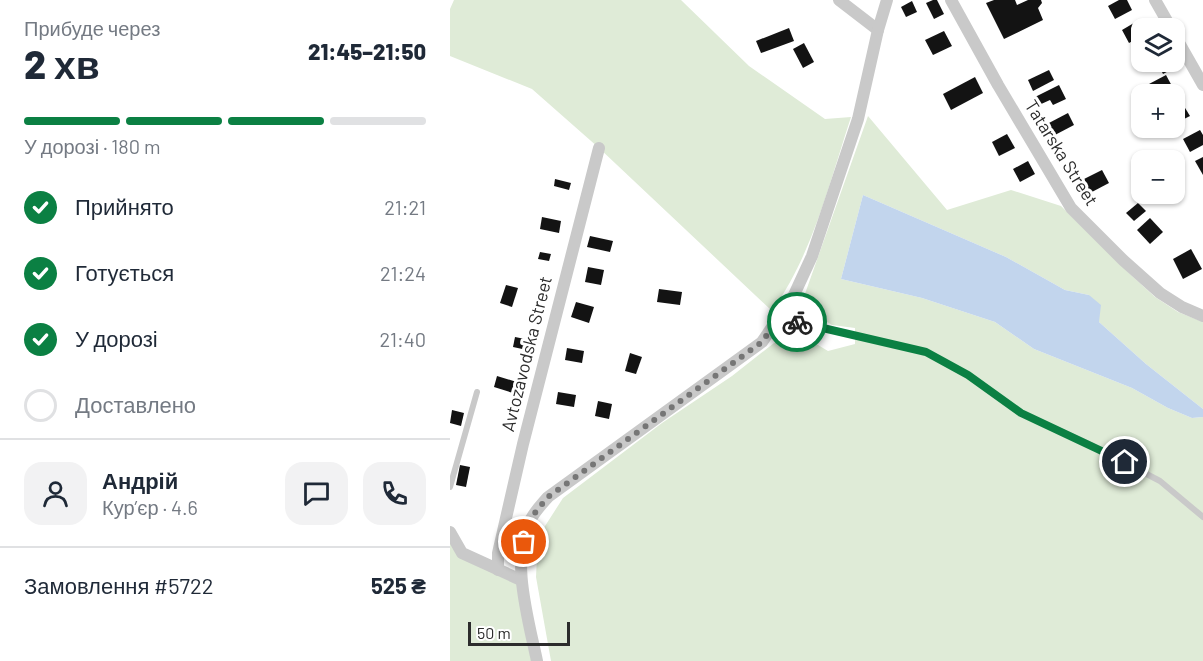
<!DOCTYPE html>
<html lang="uk">
<meta charset="utf-8">
<style>
:root{--surface:#fff;--page:#f2f2f3;--text:#1f2937;--muted:#747a83;--line:#e0e1e3;--accent:#0b8043}
body{margin:0;font-family:Barlow,sans-serif;background:var(--page);color:var(--text);height:100vh;display:flex;flex-direction:column;font-size:22px;white-space:nowrap}
*{box-sizing:border-box;margin:0}
p{font-size:20px;color:var(--muted)}
.icon{flex:none;width:33px;height:33px;fill:none;stroke:currentColor;stroke-width:2;stroke-linecap:round;stroke-linejoin:round}
.map{position:relative;flex:1;overflow:hidden}
.drawer{display:flex;flex-direction:column;background:var(--surface);width:450px}
.drawer>*{flex:none}
.tools{position:absolute;left:681px;top:18px;display:grid;gap:12px}
.tools a{display:grid;place-items:center;width:54px;height:54px;border-radius:12px;background:var(--surface);box-shadow:0 2px 4px #0004;font-size:30px}
.scale{position:absolute;left:18px;bottom:15px;width:102px;box-sizing:border-box;padding-left:6px;border:3px solid #2c2c2c;border-top:0;font-size:16px;line-height:21px;white-space:nowrap;color:#2c2c2c;-webkit-text-stroke:4px #fff;paint-order:stroke}
.pin{position:absolute;display:grid;place-items:center;width:51px;height:51px;color:#fff;margin:-26px;border:3px solid #fff;border-radius:50%;box-shadow:0 2px 6px #0007}
.courier{position:absolute;display:grid;place-items:center;width:60px;height:60px;margin:-30px;border:4px solid #0b8043;border-radius:50%;background:#fff;color:#222;box-shadow:0 2px 8px #0007}
.overview em{font-style:normal;font-weight:800}
.overview div{display:flex;flex-direction:column-reverse}
.overview{display:flex;align-items:center;justify-content:space-between;height:102px;padding:0 24px}
h1{font-size:39px;font-weight:800;line-height:45px}
.bar{display:grid;grid-template-columns:repeat(4,1fr);gap:9px 6px;align-content:center;height:72px;padding:0 24px}
.bar i{height:8px;border-radius:4px;background:var(--line)}
.bar .on{background:var(--accent)}
.bar p{grid-column:span 4}
.line{display:flex;align-items:center;gap:15px;padding:0 24px;border-top:2px solid var(--line)}
.line div{flex:1}
.round{display:grid;place-items:center;flex:none;width:63px;height:63px;border-radius:18px;background:var(--page)}
ol{padding:0 24px;list-style:none}
li{display:flex;align-items:center;gap:18px;height:66px}
li p{margin-inline-start:auto}
li .icon{padding:6px;border-radius:50%;background:var(--accent);color:#fff;stroke-width:4}
li:last-child{color:var(--muted)}
li i{width:33px;height:33px;border:3px solid var(--line);border-radius:50%}
main{display:flex;flex:1;min-height:0}
.map>svg:first-child{display:block}
</style>
<main>
<section class="drawer">
<div class="overview"><div><h1>2 хв</h1><p>Прибуде через</p></div><em>21:45–21:50</em></div>
<div class="bar"><i class="on"></i><i class="on"></i><i class="on"></i><i></i><p>У дорозі · 180 m</p></div>
<ol>
<li><svg class="icon" aria-label="check" viewBox="0 0 24 24"><path d="M5 12l5 5 9-10"/></svg>Прийнято<p>21:21</p></li>
<li><svg class="icon" aria-label="check" viewBox="0 0 24 24"><path d="M5 12l5 5 9-10"/></svg>Готується<p>21:24</p></li>
<li><svg class="icon" aria-label="check" viewBox="0 0 24 24"><path d="M5 12l5 5 9-10"/></svg>У дорозі<p>21:40</p></li>
<li><i></i>Доставлено</li>
</ol>
<div class="line" style="height:108px"><a class="round"><svg class="icon" aria-label="person" viewBox="0 0 24 24"><circle cx="12" cy="8" r="4"/><path d="M4 21q1-7 8-7t8 7"/></svg></a><div><b>Андрій</b><p>Кур’єр · 4.6</p></div><a class="round"><svg class="icon" aria-label="chat" viewBox="0 0 24 24"><path d="M4 5h16v11H9l-5 4z"/></svg></a><a class="round"><svg class="icon" aria-label="phone" viewBox="0 0 24 24"><path d="M5 4h4l2 5-3 2q2 4 5 5l2-3 5 2v4C11 20 4 13 5 4z"/></svg></a></div>
<div class="line" style="height:78px"><div>Замовлення #5722</div><b>525 ₴</b></div>
</section>
<div class="map">
<svg width="753" height="661" viewBox="0 0 753 661">
<rect width="100%" height="100%" fill="#fff"/>
<!-- green -->
<g fill="#dfebd7">
<path d="M4,0h227l68,66 76,53 26,-2c-22,67 -38,136 -79,194l-173,-163 -67,-59 -82,-33v-47z"/>
<polygon points="418,116 497,210 561,190 611,206 681,275 705,297 728,312 753,322 753,409 696,364 649,322 639,295 615,290 556,257 413,195 391,279 472,298 545,322 584,349 682,388 718,408 742,418 753,417 753,661 101,661 86,577 88,537 113,498 212,423 282,376 324,343 353,336 378,351 405,344 405,328 382,325 351,305"/>
<polygon points="0,532 12,553 71,580 87,661 0,661"/>
</g>
<!-- water -->
<polygon fill="#c2d5ed" points="413,195 556,257 615,290 639,295 651,305 649,322 696,364 753,409 753,417 742,418 718,408 682,388 584,349 545,322 472,298 391,279"/>
<!-- building -->
<g fill="#131313">
<polygon points="483,0 487,0 494,14 484,19 476,3"/>
<polygon points="544,0 565,0 567,5 578,0 591,0 592,3 588,8 593,20 554,39 536,3"/>
<polygon points="669,0 677,0 682,10 665,19 658,6"/>
<polygon points="462,1 467,12 456,17 451,7"/>
<polygon points="689,20 694,28 692,28 692,36 679,43 672,30"/>
<polygon points="339,28 344,41 311,53 306,41"/>
<polygon points="494,31 502,46 483,55 475,40"/>
<polygon points="354,43 364,62 353,68 343,49"/>
<polygon points="692,53 692,62 712,62 696,70 688,55"/>
<polygon points="719,62 726,62 728,66 713,74 709,66"/>
<polygon points="599,70 604,80 583,91 578,80"/>
<polygon points="716,75 723,88 711,94 704,94 699,84"/>
<polygon points="525,77 533,93 501,110 493,94"/>
<polygon points="609,85 616,99 603,105 600,100 589,105 585,97"/>
<polygon points="732,103 740,116 724,124 724,107"/>
<polygon points="618,113 624,125 603,136 597,124"/>
<polygon points="750,130 753,135 753,145 740,152 733,139"/>
<polygon points="557,134 565,148 549,156 542,142"/>
<polygon points="753,157 753,175 745,161"/>
<polygon points="578,161 585,174 570,182 563,169"/>
<polygon points="652,170 659,183 640,193 634,179"/>
<polygon points="105,179 121,183 119,190 104,186"/>
<polygon points="688,203 696,211 684,221 676,213"/>
<polygon points="92,217 111,221 109,233 90,229"/>
<polygon points="700,218 713,232 700,244 687,230"/>
<polygon points="140,236 163,241 160,252 137,247"/>
<polygon points="741,249 752,269 733,279 723,259"/>
<polygon points="90,252 101,254 99,261 88,259"/>
<polygon points="138,267 154,270 151,285 135,282"/>
<polygon points="56,285 68,288 62,307 50,303"/>
<polygon points="209,289 232,292 230,305 207,302"/>
<polygon points="126,302 144,307 139,323 121,317"/>
<polygon points="65,337 80,340 77,350 63,347"/>
<polygon points="117,348 134,351 132,363 115,360"/>
<polygon points="180,353 192,357 186,374 175,371"/>
<polygon points="47,376 70,383 66,394 44,387"/>
<polygon points="108,392 126,395 124,407 106,404"/>
<polygon points="148,401 162,404 159,419 145,416"/>
<polygon points="2,410 14,413 11,426 0,423"/>
<polygon points="10,465 20,467 16,487 6,485"/>
</g>
<g fill="none" stroke-linecap="round" stroke-linejoin="round">
<!-- lane -->
<g stroke="#c9c9c9" stroke-width="6">
<polyline points="329,317 476,352 518,375 571,413 641,445 710,481 753,517"/>
<polyline points="0,487 27,392"/>
</g>
<!-- street -->
<g stroke="#c9c9c9" stroke-width="12">
<polyline points="389,0 428,30"/>
<polyline points="501,0 548,85 621,208 673,260 710,293 732,307 753,316"/>
<polyline points="705,0 721,28"/>
<polyline points="724,34 753,85"/>
<polyline points="0,532 12,553 71,580"/>
<polyline points="48,570 48,553 73,444 149,148"/>
<path d="M87,661c-8,-39 -28,-106 -6,-142 4,-8 11,-15 17,-22l214,-155 32,-47 18,-39 46,-137 20,-89 9,-30"/>
</g>
</g>
<g fill="none" stroke-linecap="round" stroke-linejoin="round">
<!-- done -->
<polyline stroke="#767676" stroke-width="6" stroke-dasharray="0 10.8" points="74,542 79,520 98,497 312,342 329,317 347,322"/>
<!-- route -->
<polyline stroke="#0b8043" stroke-width="8" points="347,322 476,352 518,375 571,413 675,462"/>
</g>
<g text-anchor="middle" stroke-width="6" stroke-linejoin="round" paint-order="stroke">
<!-- street labels -->
<g font-size="18" fill="#2c2c2c" stroke="#fff">
<text transform="translate(611 153) rotate(58)" y="6">Tatarska Street</text>
<text transform="translate(77 354) rotate(-76)" y="6">Avtozavodska Street</text>
</g>
</g>
</svg>
<div class="tools">
<a><svg class="icon" aria-label="layers" viewBox="0 0 24 24"><path d="M12 4l9 5-9 5-9-5zM3 14l9 5 9-5"/></svg></a>
<a>+</a>
<a>−</a>
</div>
<div class="scale">50 m</div>
<div class="pin" style="left:74px;top:542px;background:#ea580c"><svg class="icon" aria-label="bag" viewBox="0 0 24 24"><path d="M5 8h14l-1 12H6zM9 8a3 3 0 0 1 6 0"/></svg></div>
<div class="pin" style="left:675px;top:462px;background:#1f2937"><svg class="icon" aria-label="home" viewBox="0 0 24 24"><path d="M3 11l9-7 9 7M6 9v11h12V9"/></svg></div>
<div class="courier" style="left:347px;top:322px"><svg class="icon" aria-label="bike" viewBox="0 0 24 24"><circle cx="6" cy="16" r="4"/><circle cx="18" cy="16" r="4"/><path d="M6 16l4-8h5l3 8M10 8l3 8H6M13 5h3"/></svg></div>
</div>
</main>
